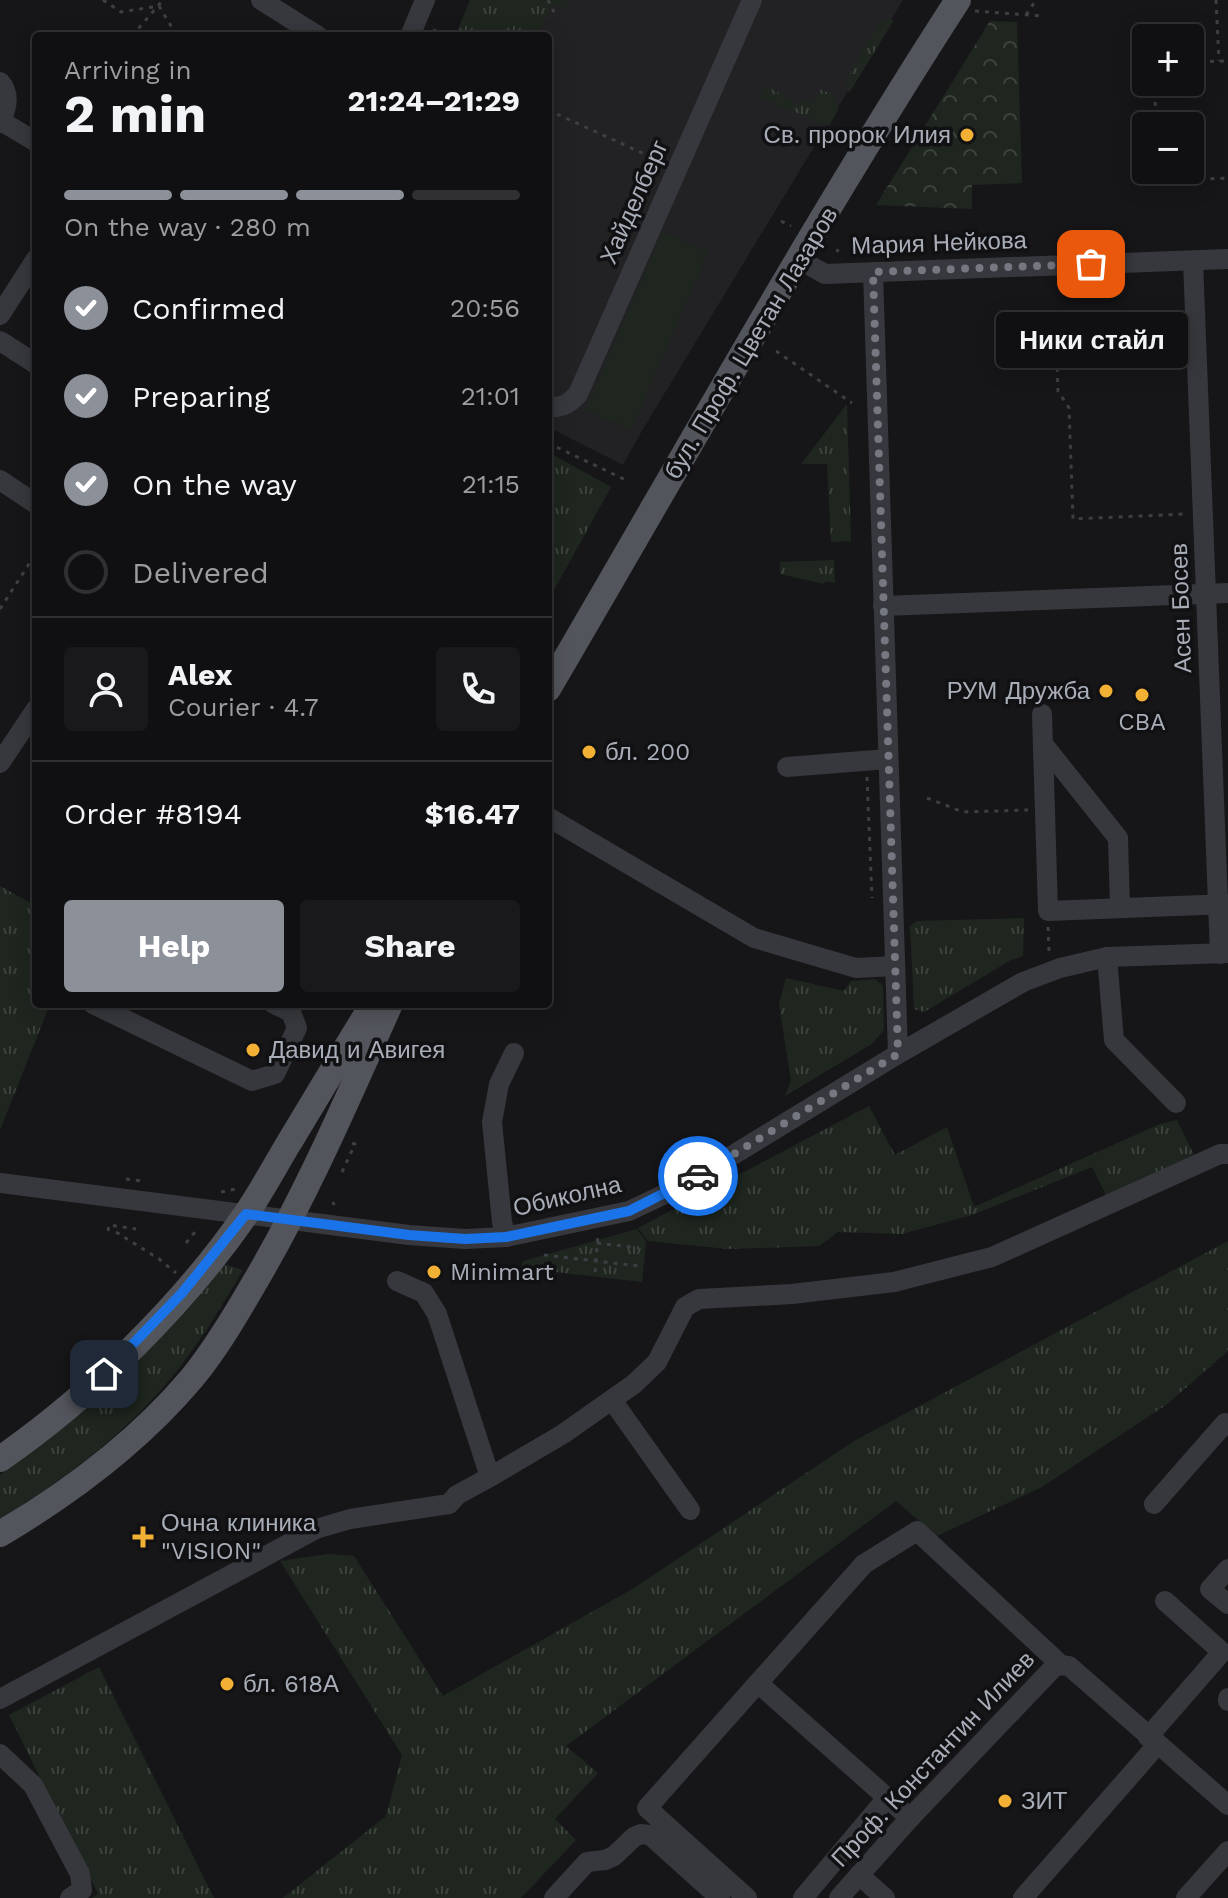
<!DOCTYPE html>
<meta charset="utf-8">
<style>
:root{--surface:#101012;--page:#19191b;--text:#f1f3f6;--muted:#9c9d9f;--line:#303032;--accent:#8c9099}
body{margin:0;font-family:"Work Sans",sans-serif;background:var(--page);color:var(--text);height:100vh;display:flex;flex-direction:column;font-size:30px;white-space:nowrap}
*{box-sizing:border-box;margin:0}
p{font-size:26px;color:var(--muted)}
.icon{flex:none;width:44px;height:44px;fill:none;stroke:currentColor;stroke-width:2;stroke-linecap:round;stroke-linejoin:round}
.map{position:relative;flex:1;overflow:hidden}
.drawer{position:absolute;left:32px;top:32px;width:520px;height:976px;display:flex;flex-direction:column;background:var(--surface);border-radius:8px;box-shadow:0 4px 20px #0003,0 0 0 2px var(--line)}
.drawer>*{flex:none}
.tools{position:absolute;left:1132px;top:24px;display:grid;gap:16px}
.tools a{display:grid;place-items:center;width:72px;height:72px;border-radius:8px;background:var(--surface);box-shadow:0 4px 20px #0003,0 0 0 2px var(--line);font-size:40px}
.pin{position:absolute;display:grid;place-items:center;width:68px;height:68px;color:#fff;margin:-34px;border-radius:16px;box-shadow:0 4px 12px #0006}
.courier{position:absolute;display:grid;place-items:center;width:80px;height:80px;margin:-40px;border:6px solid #1a73e8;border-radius:50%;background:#fff;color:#222;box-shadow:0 2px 10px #0007}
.bubble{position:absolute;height:56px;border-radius:8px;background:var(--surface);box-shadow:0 4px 20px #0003,0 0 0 2px var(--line);font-size:26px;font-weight:700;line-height:56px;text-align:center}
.overview em{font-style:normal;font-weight:700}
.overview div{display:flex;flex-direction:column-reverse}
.overview{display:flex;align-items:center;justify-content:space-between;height:136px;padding:0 32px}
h1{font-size:52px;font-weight:700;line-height:60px}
.bar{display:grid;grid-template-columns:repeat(4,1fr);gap:12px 8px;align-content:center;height:96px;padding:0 32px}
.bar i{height:10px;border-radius:6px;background:var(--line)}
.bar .active{background:var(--accent)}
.bar p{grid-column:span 4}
.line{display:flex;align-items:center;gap:20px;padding:0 32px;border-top:2px solid var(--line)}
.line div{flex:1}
.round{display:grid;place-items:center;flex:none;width:84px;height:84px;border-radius:8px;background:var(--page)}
ol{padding:0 32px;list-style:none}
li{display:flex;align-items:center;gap:24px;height:88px}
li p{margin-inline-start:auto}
li .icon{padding:8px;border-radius:50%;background:var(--accent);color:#fff;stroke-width:4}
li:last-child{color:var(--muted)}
li i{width:44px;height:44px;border:4px solid var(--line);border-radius:50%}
.cta{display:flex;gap:16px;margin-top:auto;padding:16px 32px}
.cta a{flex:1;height:92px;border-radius:8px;background:var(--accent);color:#fff;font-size:32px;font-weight:700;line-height:92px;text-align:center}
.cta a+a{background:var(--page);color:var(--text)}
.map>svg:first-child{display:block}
</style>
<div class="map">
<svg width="1228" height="1898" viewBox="0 0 1228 1898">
<defs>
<pattern id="grass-tufts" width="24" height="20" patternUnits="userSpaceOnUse" patternTransform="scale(2)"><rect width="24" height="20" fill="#1e261f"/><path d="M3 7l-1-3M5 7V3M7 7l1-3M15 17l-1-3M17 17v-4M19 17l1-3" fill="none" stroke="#3c433d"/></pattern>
<pattern id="forest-crowns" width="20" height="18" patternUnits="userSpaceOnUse" patternTransform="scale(2)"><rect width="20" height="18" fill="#1e261f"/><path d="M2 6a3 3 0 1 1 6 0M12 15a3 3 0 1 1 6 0" fill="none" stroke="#3c433d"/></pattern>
</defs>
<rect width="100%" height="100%" fill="#161618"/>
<!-- built -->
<polygon fill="#222225" points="470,0 903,0 643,429 623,465 548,427 548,36 455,36"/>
<!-- grass -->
<g fill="url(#grass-tufts)">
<polygon points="470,0 568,0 565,9 552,4 538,36 456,36"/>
<polygon points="886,19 894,20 849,93 846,81 877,26"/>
<polygon points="765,85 800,106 804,101 813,104 821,89 834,96 838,110 829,126 759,97"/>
<polygon points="847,404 851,541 831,542 827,464 801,464"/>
<polygon points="548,452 611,487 548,601"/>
<polygon points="834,560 835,583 825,581 824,584 780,574 780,562"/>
<polygon points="0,886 36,906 36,1004 50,1004 0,1130"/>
<polygon points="1024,918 1023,956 1011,960 924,1012 914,1009 910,926 917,921"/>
<polygon points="786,978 844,991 851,981 875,979 883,986 884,1030 872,1044 785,1096 791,1081 779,1004"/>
<polygon points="869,1106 895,1155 947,1127 974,1207 1160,1124 1177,1120 1194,1155 1107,1197 1092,1167 972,1215 902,1234 838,1232 819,1246 728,1249 648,1241 638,1228"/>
<polygon points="637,1229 646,1241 642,1282 521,1268 523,1261"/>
<polygon points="1228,1241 1228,1351 1166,1405 1042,1487 937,1536 896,1501 566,1746 598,1773 555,1819 576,1840 521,1898 283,1898 386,1816 402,1755 280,1561 328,1554 354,1556 443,1696 634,1588 854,1441"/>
<path d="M224,1264l19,6c-23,39 -47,79 -76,113 -47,55 -106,98 -167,136v-44l46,-34z"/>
<polygon points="99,1667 214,1898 91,1898 98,1894 9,1715"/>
</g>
<!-- forest -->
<polygon fill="url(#forest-crowns)" points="990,21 1017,22 1022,183 972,185 972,209 876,205"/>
<!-- garden -->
<polygon fill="#1e261f" points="662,232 708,252 631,430 586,410"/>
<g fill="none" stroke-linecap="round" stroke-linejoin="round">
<!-- path -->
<g stroke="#3d3f44" stroke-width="3" stroke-dasharray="4 6" stroke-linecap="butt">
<polyline points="103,0 121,12 159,6 177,36"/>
<polyline points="548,0 554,12"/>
<polyline points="1216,0 1219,61"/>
<polyline points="975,11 1043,16"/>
<polyline points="1026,15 1036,0"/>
<polyline points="433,30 448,36"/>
<polyline points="132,36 163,0"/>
<polyline points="519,36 545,32"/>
<polyline points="1190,62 1228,61"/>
<polyline points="1154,82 1156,116 1164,126"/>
<polyline points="548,93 550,92"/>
<polyline points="548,110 662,162"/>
<polyline points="1190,159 1206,179 1228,178"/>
<polyline points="781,221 791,226"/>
<polyline points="836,250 839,251"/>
<polyline points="1056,338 1058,391 1069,408 1073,519 1185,514"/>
<polyline points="776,351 852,403"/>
<polyline points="548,443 628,481"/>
<polyline points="0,609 36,553"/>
<polyline points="867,777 872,898"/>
<polyline points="927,798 963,812 1028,810"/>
<polyline points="1048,927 1049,952"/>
<polyline points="342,1172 355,1144 349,1143"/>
<polyline points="126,1179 142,1181"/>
<polyline points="221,1192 236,1189"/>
<polyline points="332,1204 335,1203"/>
<polyline points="108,1231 109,1225 136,1229"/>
<polyline points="116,1232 159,1259 176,1273"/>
<polyline points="186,1243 195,1232"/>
<polyline points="597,1243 639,1248"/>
<polyline points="544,1255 639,1266"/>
<polyline points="595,1272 598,1234"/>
</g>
<!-- minor -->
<g stroke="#37383d" stroke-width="20">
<polyline points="261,0 318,36"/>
<polyline points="410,36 425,0"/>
<path d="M0,82c11,12 7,27 0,41"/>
<polyline points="1,121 36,142"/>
<polyline points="800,260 825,274 1228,259"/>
<polyline points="1193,261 1220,954"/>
<polyline points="873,272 898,1054"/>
<polyline points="0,315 36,259"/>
<polyline points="0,341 36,364"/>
<path d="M548,407c14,1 21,-3 30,-13l174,-394"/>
<polyline points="0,480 36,504"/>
<polyline points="883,606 1228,593"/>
<polyline points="1042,714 1048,911 1228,904"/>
<polyline points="1043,744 1118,838 1120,908"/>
<polyline points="0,763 36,709"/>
<polyline points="787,767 888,759"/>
<polyline points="548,817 754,938 856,968 895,966"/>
<polyline points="1107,957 1114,1040 1176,1103"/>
<polyline points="93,1004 252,1081 275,1074 297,1028 291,1012 274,1004"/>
<polyline points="0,1183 409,1235 465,1239 506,1237 629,1211 684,1185 898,1054 1023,982 1060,968 1107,957 1228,953"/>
<polyline points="506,1237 502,1222 492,1122 499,1084 514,1053"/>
<polyline points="612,1400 690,1510"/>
<polyline points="490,1477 563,1434 634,1384 657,1362 685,1307 699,1299 792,1294 894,1282 992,1257 1220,1154 1228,1154"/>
<polyline points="1154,1504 1225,1423 1228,1426"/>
<polyline points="1228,1569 1210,1589 1228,1604"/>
<polyline points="758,1683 864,1564 917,1531 1060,1664"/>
<polyline points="1228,1698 1228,1701"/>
<polyline points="0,1699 316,1529 350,1519 449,1504 457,1495 490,1477 437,1314 424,1293 397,1281"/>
<polyline points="1148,1737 1222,1652 1165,1601"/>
<polyline points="0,1754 33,1785 80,1874 82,1890 70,1898"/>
<polyline points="859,1875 885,1898"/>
<polyline points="554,1898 587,1862 605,1860 614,1856 634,1837 641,1834 650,1835 720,1898"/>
<polyline points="747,1898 647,1808 758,1683 910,1818"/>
<polyline points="803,1898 887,1798"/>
<polyline points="839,1898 910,1818 1056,1665 1069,1666 1228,1805"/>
<polyline points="1023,1898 1157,1745"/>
<polyline points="1186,1898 1228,1851"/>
</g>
<!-- major -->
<g stroke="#53555c" stroke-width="26">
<path d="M548,689c135,-230 265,-465 410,-689"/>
<path d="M0,1459c90,-62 184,-155 246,-245 15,-22 28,-46 41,-68 29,-48 57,-95 86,-142"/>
<path d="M0,1534c71,-42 139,-93 192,-156 23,-28 42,-60 60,-91 54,-91 95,-187 138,-283"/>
</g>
</g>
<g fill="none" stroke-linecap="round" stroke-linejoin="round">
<!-- done -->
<polyline stroke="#757880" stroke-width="8" stroke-dasharray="0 14.4" points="698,1176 898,1054 873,272 1091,264"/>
<!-- route -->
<polyline stroke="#1a73e8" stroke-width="10" points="104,1374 182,1293 246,1214 409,1235 465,1239 506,1237 629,1211 698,1176"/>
</g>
<!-- markers -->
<g fill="#f2b134" stroke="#111113" stroke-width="3">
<circle cx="967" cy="135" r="8"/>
<circle cx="1106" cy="691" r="8"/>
<circle cx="1142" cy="695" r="8"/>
<circle cx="589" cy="752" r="8"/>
<circle cx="253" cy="1050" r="8"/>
<circle cx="434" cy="1272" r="8"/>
<path d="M139 1525h8v8h8v8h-8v8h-8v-8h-8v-8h8z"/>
<circle cx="227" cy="1684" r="8"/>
<circle cx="1005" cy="1801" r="8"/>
</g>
<g text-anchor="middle" stroke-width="7" stroke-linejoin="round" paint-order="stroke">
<!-- poi labels -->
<g font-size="24" fill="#a8adb8" stroke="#111113" text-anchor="start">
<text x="951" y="143" text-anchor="end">Св. пророк Илия</text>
<text x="1090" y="699" text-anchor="end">РУМ Дружба</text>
<text x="1142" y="730" text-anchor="middle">CBA</text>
<text x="605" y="760">бл. 200</text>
<text x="269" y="1058">Давид и Авигея</text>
<text x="450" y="1280">Minimart</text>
<text x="161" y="1531">Очна клиника<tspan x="161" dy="28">"VISION"</tspan></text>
<text x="243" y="1692">бл. 618А</text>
<text x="1021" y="1809">ЗИТ</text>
</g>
<!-- street labels -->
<g font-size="24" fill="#a8adb8" stroke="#111113">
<text transform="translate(634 202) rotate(-66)" y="8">Хайделберг</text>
<text transform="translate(939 243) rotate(-2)" y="8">Мария Нейкова</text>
<text transform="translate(751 343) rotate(-59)" y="8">бул. Проф. Цветан Лазаров</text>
<text transform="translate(1181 608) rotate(-92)" y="8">Асен Босев</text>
<text transform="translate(567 1196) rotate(-13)" y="8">Обиколна</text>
<text transform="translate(933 1759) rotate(-47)" y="8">Проф. Константин Илиев</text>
</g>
</g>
</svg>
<div class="tools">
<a>+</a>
<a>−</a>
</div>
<div class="pin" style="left:1091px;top:264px;background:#ea580c"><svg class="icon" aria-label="bag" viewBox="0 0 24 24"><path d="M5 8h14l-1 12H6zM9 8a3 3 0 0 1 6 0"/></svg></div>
<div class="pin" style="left:104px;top:1374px;background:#1f2937"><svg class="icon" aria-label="home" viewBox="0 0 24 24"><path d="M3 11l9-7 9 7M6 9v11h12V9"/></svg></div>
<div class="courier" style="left:698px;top:1176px"><svg class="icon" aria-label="car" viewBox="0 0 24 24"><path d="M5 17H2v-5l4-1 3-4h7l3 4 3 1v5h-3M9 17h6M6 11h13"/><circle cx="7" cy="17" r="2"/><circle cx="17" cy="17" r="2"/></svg></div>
<div class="bubble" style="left:996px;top:312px;width:192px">Ники стайл</div>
<section class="drawer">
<div class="overview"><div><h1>2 min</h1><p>Arriving in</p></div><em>21:24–21:29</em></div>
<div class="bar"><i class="active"></i><i class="active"></i><i class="active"></i><i></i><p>On the way · 280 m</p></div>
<ol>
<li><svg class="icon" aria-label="check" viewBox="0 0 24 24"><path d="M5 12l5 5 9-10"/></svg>Confirmed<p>20:56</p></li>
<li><svg class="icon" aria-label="check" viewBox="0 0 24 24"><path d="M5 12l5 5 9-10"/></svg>Preparing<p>21:01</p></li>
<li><svg class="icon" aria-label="check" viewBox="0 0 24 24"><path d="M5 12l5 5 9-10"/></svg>On the way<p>21:15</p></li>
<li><i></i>Delivered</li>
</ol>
<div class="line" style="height:144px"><a class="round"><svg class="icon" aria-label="person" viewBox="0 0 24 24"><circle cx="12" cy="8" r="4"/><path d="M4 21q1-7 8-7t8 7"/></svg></a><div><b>Alex</b><p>Courier · 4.7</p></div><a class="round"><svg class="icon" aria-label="phone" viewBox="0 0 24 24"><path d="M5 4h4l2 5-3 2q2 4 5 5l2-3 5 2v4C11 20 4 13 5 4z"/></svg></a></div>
<div class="line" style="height:104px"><div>Order #8194</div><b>$16.47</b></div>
<div class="cta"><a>Help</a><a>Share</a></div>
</section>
</div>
